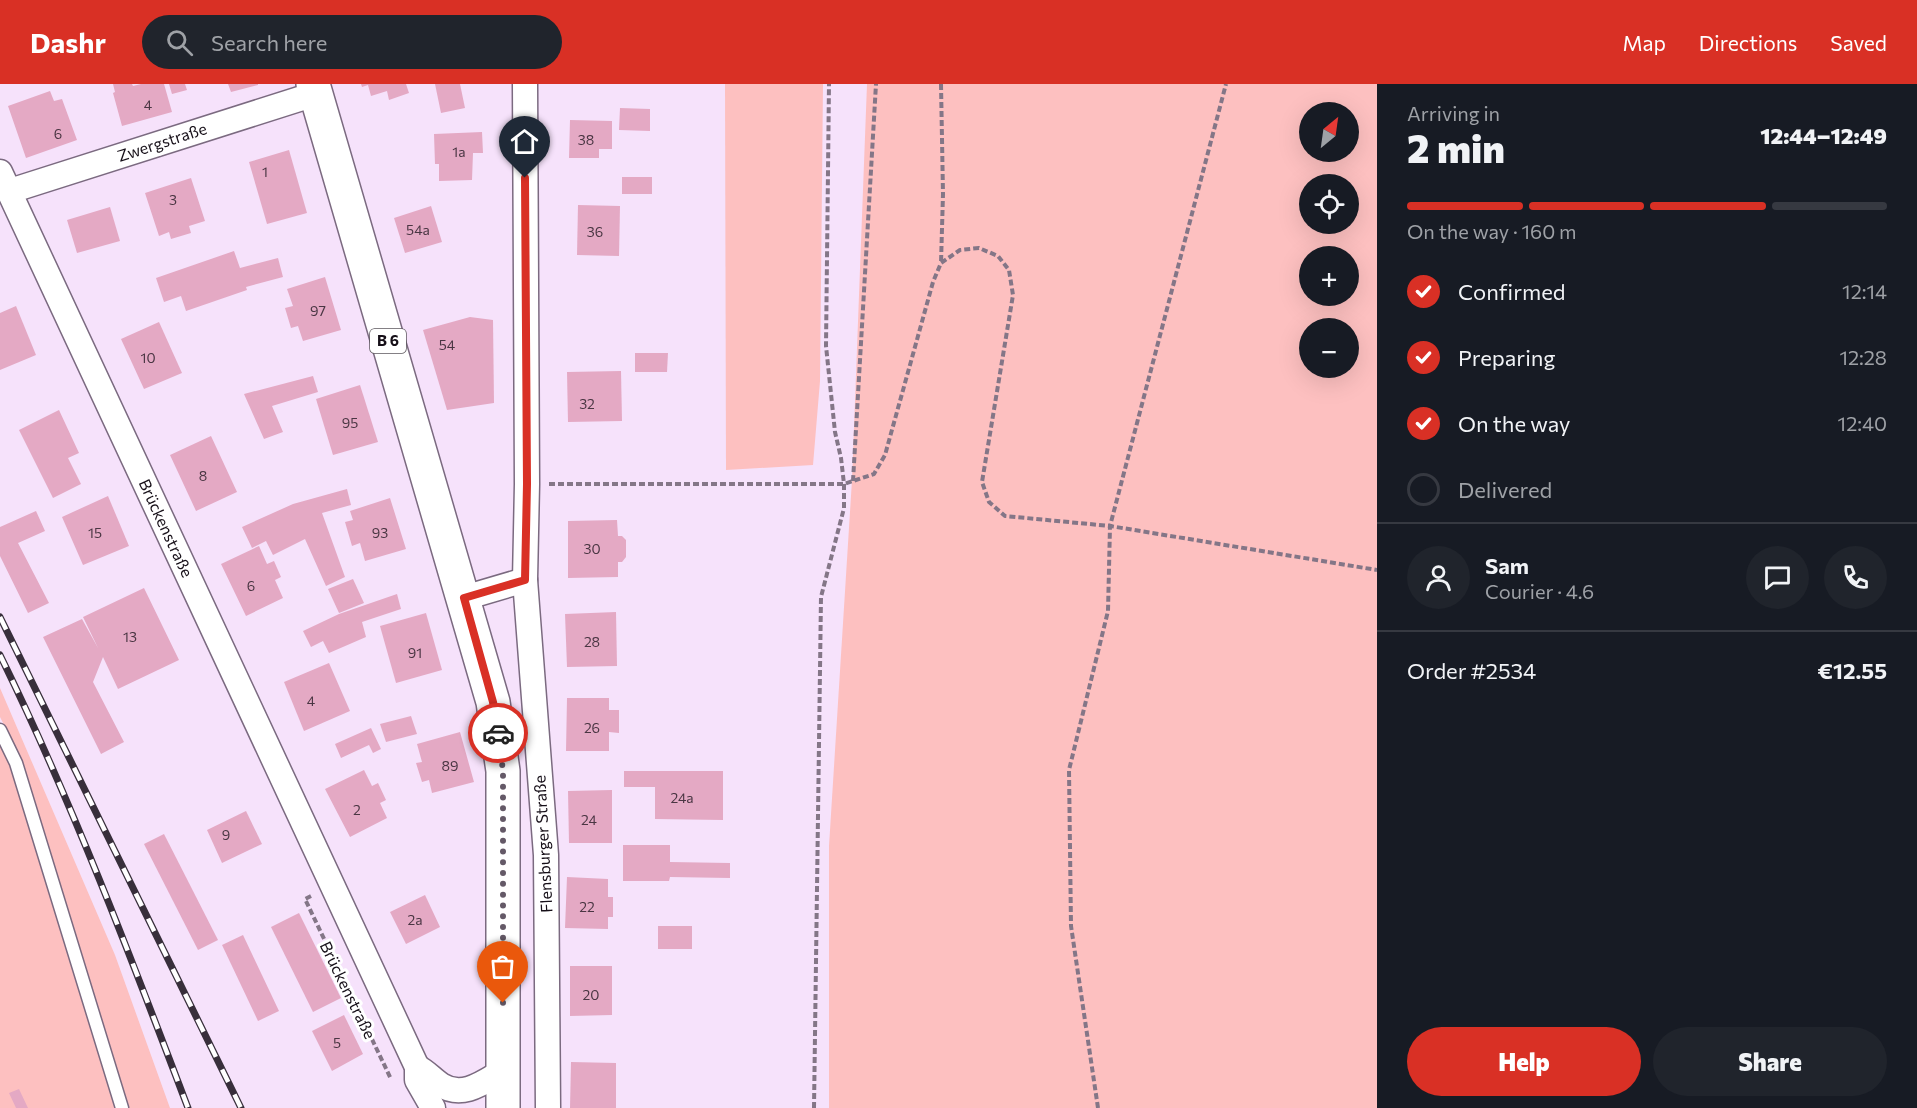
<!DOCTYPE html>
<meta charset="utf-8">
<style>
:root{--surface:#171b24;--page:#20242c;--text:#f1f3f6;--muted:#9ea1a6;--line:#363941;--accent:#d93025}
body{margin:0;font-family:Commissioner,sans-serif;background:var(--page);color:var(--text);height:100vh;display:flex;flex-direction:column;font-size:22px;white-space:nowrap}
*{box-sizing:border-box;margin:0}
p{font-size:20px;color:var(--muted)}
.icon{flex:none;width:33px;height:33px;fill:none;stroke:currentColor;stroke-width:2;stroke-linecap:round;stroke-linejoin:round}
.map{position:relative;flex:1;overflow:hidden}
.panel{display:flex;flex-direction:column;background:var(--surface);width:540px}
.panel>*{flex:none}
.needle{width:39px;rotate:29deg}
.fabs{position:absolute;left:1299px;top:18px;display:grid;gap:12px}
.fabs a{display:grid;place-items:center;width:60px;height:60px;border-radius:50%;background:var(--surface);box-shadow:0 6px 24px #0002;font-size:30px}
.pin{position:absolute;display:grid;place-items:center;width:51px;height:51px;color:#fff;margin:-62px -26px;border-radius:50% 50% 50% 0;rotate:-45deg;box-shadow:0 0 6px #0007}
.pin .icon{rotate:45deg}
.courier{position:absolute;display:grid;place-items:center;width:60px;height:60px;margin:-30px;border:4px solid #d93025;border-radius:50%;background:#fff;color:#222;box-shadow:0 2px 8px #0007}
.overview em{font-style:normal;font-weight:800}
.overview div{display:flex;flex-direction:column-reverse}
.overview{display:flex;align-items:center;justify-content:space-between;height:102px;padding:0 30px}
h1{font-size:39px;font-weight:800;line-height:45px}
.bar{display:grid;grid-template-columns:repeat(4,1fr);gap:9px 6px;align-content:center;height:72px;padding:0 30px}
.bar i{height:8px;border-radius:4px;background:var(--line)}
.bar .selected{background:var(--accent)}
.bar p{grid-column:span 4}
.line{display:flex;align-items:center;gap:15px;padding:0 30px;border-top:2px solid var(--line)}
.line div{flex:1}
.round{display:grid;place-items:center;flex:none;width:63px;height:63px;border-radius:32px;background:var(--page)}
ol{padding:0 30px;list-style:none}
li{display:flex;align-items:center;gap:18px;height:66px}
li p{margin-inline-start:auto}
li .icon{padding:6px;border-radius:50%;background:var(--accent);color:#fff;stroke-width:4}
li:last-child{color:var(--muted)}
li i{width:33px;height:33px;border:3px solid var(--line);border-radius:50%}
.cta{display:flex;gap:12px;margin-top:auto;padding:12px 30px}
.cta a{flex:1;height:69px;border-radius:36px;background:var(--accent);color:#fff;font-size:24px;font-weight:800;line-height:69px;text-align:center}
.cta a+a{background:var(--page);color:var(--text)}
header{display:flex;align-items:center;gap:36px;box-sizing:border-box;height:84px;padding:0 30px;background:var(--accent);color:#fff}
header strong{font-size:28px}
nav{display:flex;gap:33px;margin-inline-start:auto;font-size:21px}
.search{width:420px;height:54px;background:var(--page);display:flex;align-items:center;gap:15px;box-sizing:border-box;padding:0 21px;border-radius:33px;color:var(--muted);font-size:22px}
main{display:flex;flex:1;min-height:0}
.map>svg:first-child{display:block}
</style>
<header>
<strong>Dashr</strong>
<div class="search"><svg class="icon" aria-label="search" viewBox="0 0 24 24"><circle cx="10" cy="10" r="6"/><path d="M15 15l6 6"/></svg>Search here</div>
<nav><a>Map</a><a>Directions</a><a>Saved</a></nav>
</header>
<main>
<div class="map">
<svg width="1377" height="1024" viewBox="0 0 1377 1024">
<rect width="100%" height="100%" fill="#f6e2fb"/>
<!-- green -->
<g fill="#fdc0c0" fill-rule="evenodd">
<polygon points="725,0 823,0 820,297 813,381 726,386"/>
<path d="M867,0h510v1024h-548v-262l23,-366zM1348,28v40h-38v-40zM1310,100h38v40h-38zM1348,172v40h-38v-40zM1348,244v40h-38v-40z"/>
<polygon points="0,604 115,871 170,1024 129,1024 22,677 0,633"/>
<polygon points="0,660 11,683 115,1024 0,1024"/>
</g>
<!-- building -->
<g fill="#e4a9c4">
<polygon points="113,0 132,0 133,2 141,0 164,0 172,28 122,42 113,9 115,8"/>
<polygon points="169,0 185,0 187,6 172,10"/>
<polygon points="228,0 258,0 258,1 231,8"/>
<polygon points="361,0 406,0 409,9 389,16 387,7 371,12 368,1 362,3"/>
<polygon points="435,0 460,0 465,24 441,29"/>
<polygon points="50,7 54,17 62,15 77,56 26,74 8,22"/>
<polygon points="620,24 650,25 650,47 619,46"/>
<polygon points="570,36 612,37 612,65 599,65 599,74 569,74"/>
<polygon points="482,48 483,69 473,69 472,96 439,97 439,80 435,80 434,50"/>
<polygon points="289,66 307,129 267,140 249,78"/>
<rect x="622" y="93" width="30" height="17"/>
<polygon points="191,94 205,137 189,142 191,149 171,155 169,148 159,152 145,109"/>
<polygon points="578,121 620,122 619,172 577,171"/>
<polygon points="431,122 442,158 405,169 394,134"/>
<polygon points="110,123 120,157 77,169 67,136"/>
<polygon points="234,167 240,184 278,174 283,193 246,203 247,206 186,227 181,212 164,218 156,194"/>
<polygon points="325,193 341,246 303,257 298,242 291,244 285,224 293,222 287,205"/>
<polygon points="16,222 36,271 0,286 0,229"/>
<polygon points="470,233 493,236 494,319 447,326 423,246"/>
<polygon points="159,238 182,289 144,305 121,255"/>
<polygon points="635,269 668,269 667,288 635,288"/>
<polygon points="621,287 622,337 568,338 567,288"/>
<polygon points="313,292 318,308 272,322 283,348 264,355 244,310"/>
<polygon points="360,301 378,358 333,371 316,315"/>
<polygon points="59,326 79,369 68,374 81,400 53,414 19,346"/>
<polygon points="211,352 237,408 196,427 170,371"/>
<polygon points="347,405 351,421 322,429 345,493 326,502 305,455 273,471 266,457 252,464 242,443 293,420"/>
<polygon points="108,412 129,462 83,481 62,433"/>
<polygon points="390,414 406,465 365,477 360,459 352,462 345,438 353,436 350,427"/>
<polygon points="36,427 45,447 18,459 49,519 28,529 0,472 0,443"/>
<polygon points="617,436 618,452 622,452 626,456 626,473 622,478 618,478 618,493 568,494 568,437"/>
<polygon points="259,462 267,480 274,477 281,493 275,496 283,514 246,532 221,480"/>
<polygon points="353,495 364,519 339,529 328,505"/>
<polygon points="144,504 179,576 118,605 103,573 93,598 124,658 101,670 43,553 82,535 98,564 83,533"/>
<polygon points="397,510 401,525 362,538 366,553 329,569 323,557 311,563 303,547 339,530"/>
<polygon points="616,528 617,582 567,583 565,530"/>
<polygon points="426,529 442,586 396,599 380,542"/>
<polygon points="329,579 350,627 304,647 284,598"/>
<polygon points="567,614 609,614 609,626 619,626 619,649 609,648 609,667 566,667"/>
<polygon points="411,632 417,650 386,658 380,640"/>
<polygon points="371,644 381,665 373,669 369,661 341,674 335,660"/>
<polygon points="460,648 474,698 432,709 429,696 422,698 416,679 422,678 417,660"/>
<polygon points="364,686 372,702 378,699 386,716 380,719 387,734 350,753 325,705"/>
<polygon points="624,687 723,687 723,736 655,735 655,703 624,703"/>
<polygon points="612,706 612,759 569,759 568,707"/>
<polygon points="246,727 262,760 222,779 207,746"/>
<polygon points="164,750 218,856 198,866 144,760"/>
<polygon points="623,761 670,761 670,778 730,779 730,794 670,793 669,797 623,797"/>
<polygon points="567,793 608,795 608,813 613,813 613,833 608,833 608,845 565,844"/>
<polygon points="425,811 440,843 406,860 390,828"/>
<polygon points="299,829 341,914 313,928 271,843"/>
<rect x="658" y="842" width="34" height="23"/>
<polygon points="243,851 279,927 258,937 222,861"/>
<polygon points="570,882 612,882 612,931 570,932"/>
<polygon points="344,931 363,970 332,987 312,947"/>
<polygon points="571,978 616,979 616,1024 570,1024"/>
<polygon points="19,1005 28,1024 16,1024 9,1009"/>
</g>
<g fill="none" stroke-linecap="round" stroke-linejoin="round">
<!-- lane casing -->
<g stroke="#7b6a80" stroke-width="15">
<polyline id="lane" points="0,646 16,679 122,1024"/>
</g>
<!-- street casing -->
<g stroke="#7b6a80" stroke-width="27">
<g id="street">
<polyline points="525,0 527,400 525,496 546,771 548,1024"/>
<polyline points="0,88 417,983 417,996 433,1024"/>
<polyline points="10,107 315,10"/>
<polyline points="464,514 525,496"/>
<path d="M417,983c10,5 15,12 24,18 22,14 43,-3 62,-14"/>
</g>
</g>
<!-- primary casing -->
<g stroke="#7b6a80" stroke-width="36">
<polyline id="primary" points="313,0 493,618 503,687 503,1024"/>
</g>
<!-- path -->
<g stroke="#847687" stroke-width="4" stroke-dasharray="6 3" stroke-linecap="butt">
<polyline points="941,0 943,110 941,179"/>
<polyline points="853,397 876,0"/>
<polyline points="549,400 844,400 874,390 885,371 933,198 941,179 960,166 979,164 998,172 1009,186 1013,211 982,398 989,418 1005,432 1110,442 1377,486"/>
<polyline points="311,812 305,815 391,995"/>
<polyline points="814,1024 821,513 844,424 844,400 841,374 835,348 826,262 829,0"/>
<polyline points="1098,1024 1071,842 1069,686 1108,527 1110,442 1226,0"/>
</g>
<!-- lane -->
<use href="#lane" stroke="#fff" stroke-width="12"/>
<!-- street -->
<use href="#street" stroke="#fff" stroke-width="24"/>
<!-- primary -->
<use href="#primary" stroke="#fff" stroke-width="33"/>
<!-- rail casing -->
<g stroke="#382f3b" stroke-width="7">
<g id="rail">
<polyline points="0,533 241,1024"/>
<path d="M0,571c72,147 130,300 188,453"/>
</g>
</g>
<!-- rail -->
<use href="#rail" stroke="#fff" stroke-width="4.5" stroke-dasharray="14" stroke-linecap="butt"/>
</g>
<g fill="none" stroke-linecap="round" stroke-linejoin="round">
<!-- done -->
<polyline stroke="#645967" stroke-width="6" stroke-dasharray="0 10.8" points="498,649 503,687 503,919"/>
<!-- route -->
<polyline stroke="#d93025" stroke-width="8" points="498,649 493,618 464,514 525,496 527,400 525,94"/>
</g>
<g text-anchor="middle" stroke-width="6" stroke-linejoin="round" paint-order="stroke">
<!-- number labels -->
<g font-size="14" fill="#4a3643">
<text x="148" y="26">4</text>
<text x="58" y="55">6</text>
<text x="586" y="61">38</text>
<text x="459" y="73">1a</text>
<text x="265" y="93">1</text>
<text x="173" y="121">3</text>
<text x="418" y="151">54a</text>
<text x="595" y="153">36</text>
<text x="318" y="232">97</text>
<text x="447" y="266">54</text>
<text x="148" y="279">10</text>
<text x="587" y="325">32</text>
<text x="350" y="344">95</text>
<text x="203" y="397">8</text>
<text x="95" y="454">15</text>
<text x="380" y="454">93</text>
<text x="592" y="470">30</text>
<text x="251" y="507">6</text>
<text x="130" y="558">13</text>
<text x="592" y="563">28</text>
<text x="415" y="574">91</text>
<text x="311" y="622">4</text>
<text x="592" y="649">26</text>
<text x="450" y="687">89</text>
<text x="682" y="719">24a</text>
<text x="357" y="731">2</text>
<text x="589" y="741">24</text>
<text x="226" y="756">9</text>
<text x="587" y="828">22</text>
<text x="415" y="841">2a</text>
<text x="591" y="916">20</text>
<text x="337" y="964">5</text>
</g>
<!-- shield labels -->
<rect fill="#fff" stroke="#5c575d" stroke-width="1.5" x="370" y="245" width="36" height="24" rx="4.5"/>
<g font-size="15" font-weight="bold" fill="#160f18">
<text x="388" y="262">B 6</text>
</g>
<!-- street labels -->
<g font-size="16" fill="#160f18" stroke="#fff">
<text transform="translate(162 58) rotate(-18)" y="6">Zwergstraße</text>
<text transform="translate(166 444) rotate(65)" y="6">Brückenstraße</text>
<text transform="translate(543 760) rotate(-93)" y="6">Flensburger Straße</text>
<text transform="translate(348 906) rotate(64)" y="6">Brückenstraße</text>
</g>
</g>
</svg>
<div class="fabs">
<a><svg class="needle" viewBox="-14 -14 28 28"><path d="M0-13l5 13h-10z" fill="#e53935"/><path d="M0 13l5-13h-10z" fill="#9ea1a6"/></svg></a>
<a><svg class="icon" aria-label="locate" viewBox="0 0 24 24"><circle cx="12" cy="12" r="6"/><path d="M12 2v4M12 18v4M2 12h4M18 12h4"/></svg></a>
<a>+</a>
<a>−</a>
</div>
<div class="pin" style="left:503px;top:919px;background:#ea580c"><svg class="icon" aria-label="bag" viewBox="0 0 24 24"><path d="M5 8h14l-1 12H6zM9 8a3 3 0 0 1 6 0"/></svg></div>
<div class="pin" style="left:525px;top:94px;background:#1f2937"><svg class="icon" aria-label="home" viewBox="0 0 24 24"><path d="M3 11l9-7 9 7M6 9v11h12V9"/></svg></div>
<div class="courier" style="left:498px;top:649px"><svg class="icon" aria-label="car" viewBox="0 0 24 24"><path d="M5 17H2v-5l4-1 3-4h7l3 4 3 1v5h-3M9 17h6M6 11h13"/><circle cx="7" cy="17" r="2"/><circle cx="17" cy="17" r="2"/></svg></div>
</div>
<section class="panel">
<div class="overview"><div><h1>2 min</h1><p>Arriving in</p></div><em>12:44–12:49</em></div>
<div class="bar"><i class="selected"></i><i class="selected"></i><i class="selected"></i><i></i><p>On the way · 160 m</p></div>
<ol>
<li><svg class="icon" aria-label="check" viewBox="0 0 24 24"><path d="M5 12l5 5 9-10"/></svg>Confirmed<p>12:14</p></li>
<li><svg class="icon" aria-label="check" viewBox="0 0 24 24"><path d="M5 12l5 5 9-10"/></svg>Preparing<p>12:28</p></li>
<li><svg class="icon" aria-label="check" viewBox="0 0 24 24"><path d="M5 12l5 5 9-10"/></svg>On the way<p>12:40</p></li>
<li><i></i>Delivered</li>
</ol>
<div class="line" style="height:108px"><a class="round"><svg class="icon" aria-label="person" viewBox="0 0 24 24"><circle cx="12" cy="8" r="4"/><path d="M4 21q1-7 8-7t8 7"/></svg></a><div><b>Sam</b><p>Courier · 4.6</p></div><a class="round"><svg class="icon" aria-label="chat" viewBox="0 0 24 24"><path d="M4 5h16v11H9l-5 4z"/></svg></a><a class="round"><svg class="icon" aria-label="phone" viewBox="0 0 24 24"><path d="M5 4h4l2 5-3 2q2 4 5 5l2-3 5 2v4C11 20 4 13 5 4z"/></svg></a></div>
<div class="line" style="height:78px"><div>Order #2534</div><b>€12.55</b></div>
<div class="cta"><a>Help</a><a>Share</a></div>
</section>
</main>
